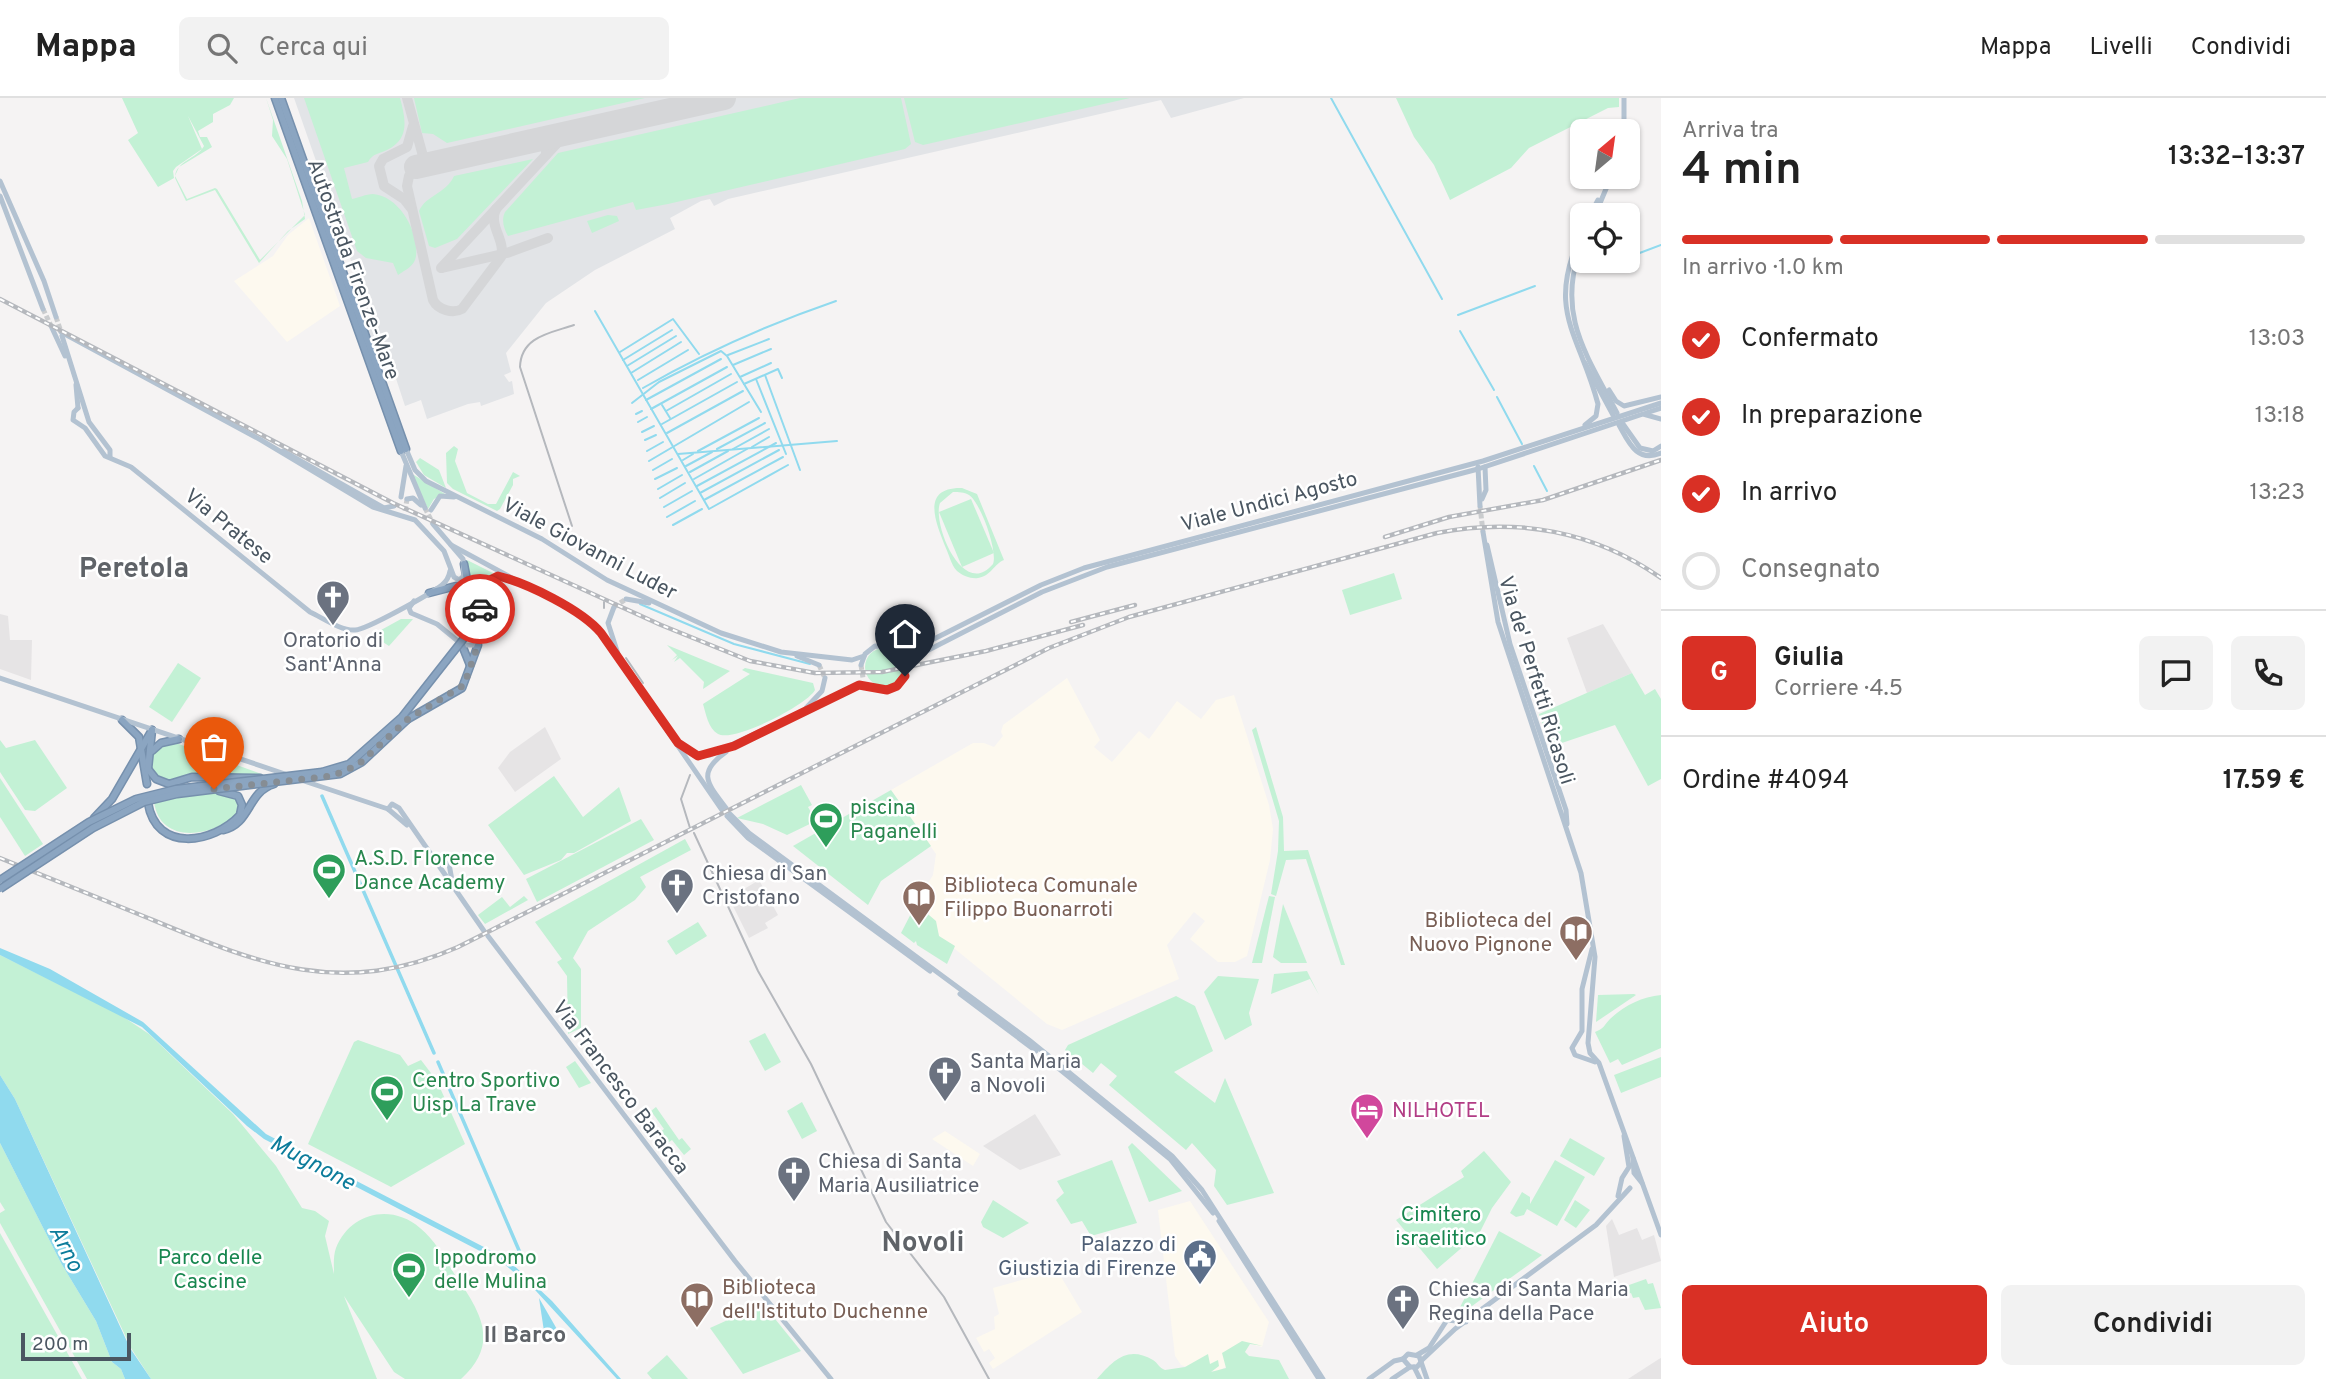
<!DOCTYPE html>
<html lang="it">
<meta charset="utf-8">
<style>
:root{--surface:#fff;--page:#f2f2f2;--text:#222;--muted:#767676;--line:#e0e0e0;--accent:#d93025}
body{margin:0;font-family:Overpass,sans-serif;background:var(--page);color:var(--text);height:100vh;display:flex;flex-direction:column;font-size:26px;white-space:nowrap}
*{box-sizing:border-box;margin:0}
p{font-size:23px;color:var(--muted)}
.icon{flex:none;width:38px;height:38px;fill:none;stroke:currentColor;stroke-width:2;stroke-linecap:round;stroke-linejoin:round}
.map{position:relative;flex:1;overflow:hidden}
.sheet{display:flex;flex-direction:column;background:var(--surface);width:665px}
.sheet>*{flex:none}
.needle{width:46px;rotate:29deg}
.fabs{position:absolute;left:1570px;top:21px;display:grid;gap:14px}
.fabs a{display:grid;place-items:center;width:70px;height:70px;border-radius:10px;background:var(--surface);box-shadow:0 2px 5px #0004;font-size:35px}
.scale{position:absolute;left:21px;bottom:18px;width:110px;box-sizing:border-box;padding-left:7px;border:4px solid #4a5661;border-top:0;font-size:19px;line-height:24px;white-space:nowrap;color:#4a5661;-webkit-text-stroke:5px #fff;paint-order:stroke}
.pin{position:absolute;display:grid;place-items:center;width:60px;height:60px;color:#fff;margin:-72px -30px;border-radius:50% 50% 50% 0;rotate:-45deg;box-shadow:0 0 7px #0007}
.pin .icon{rotate:45deg}
.courier{position:absolute;display:grid;place-items:center;width:70px;height:70px;margin:-35px;border:5px solid #d93025;border-radius:50%;background:#fff;color:#222;box-shadow:0 2px 9px #0007}
.summary em{font-style:normal;font-weight:600}
.summary div{display:flex;flex-direction:column-reverse}
.summary{display:flex;align-items:center;justify-content:space-between;height:119px;padding:0 21px}
h1{font-size:46px;font-weight:600;line-height:52px}
.bar{display:grid;grid-template-columns:repeat(4,1fr);gap:10px 7px;align-content:center;height:84px;padding:0 21px}
.bar i{height:9px;border-radius:5px;background:var(--line)}
.bar .active{background:var(--accent)}
.bar p{grid-column:span 4}
.line{display:flex;align-items:center;gap:18px;padding:0 21px;border-top:2px solid var(--line)}
.line div{flex:1}
.round{display:grid;place-items:center;flex:none;width:74px;height:74px;border-radius:10px;background:var(--page)}
ol{padding:0 21px;list-style:none}
li{display:flex;align-items:center;gap:21px;height:77px}
li p{margin-inline-start:auto}
li .icon{padding:7px;border-radius:50%;background:var(--accent);color:#fff;stroke-width:4}
li:last-child{color:var(--muted)}
li i{width:38px;height:38px;border:4px solid var(--line);border-radius:50%}
.cta{display:flex;gap:14px;margin-top:auto;padding:14px 21px}
.cta a{flex:1;height:80px;border-radius:10px;background:var(--accent);color:#fff;font-size:28px;font-weight:600;line-height:80px;text-align:center}
.cta a+a{background:var(--page);color:var(--text)}
header{display:flex;align-items:center;gap:42px;box-sizing:border-box;height:98px;padding:0 35px;background:var(--surface);border-bottom:2px solid var(--line)}
header strong{font-size:33px}
nav{display:flex;gap:38px;margin-inline-start:auto;font-size:24px}
.search{width:490px;height:63px;background:var(--page);display:flex;align-items:center;gap:18px;box-sizing:border-box;padding:0 24px;border-radius:10px;color:var(--muted);font-size:26px}
main{display:flex;flex:1;min-height:0}
.map>svg:first-child{display:block}
</style>
<header>
<strong>Mappa</strong>
<div class="search"><svg class="icon" aria-label="search" viewBox="0 0 24 24"><circle cx="10" cy="10" r="6"/><path d="M15 15l6 6"/></svg>Cerca qui</div>
<nav><a>Mappa</a><a>Livelli</a><a>Condividi</a></nav>
</header>
<main>
<div class="map">
<svg width="1661" height="1281" viewBox="0 0 1661 1281">
<rect width="100%" height="100%" fill="#f5f3f3"/>
<!-- commercial -->
<g fill="#fdf9ef">
<polygon points="309,120 340,208 287,244 234,183 273,158 288,137"/>
<polygon points="1067,580 1100,642 1094,649 1112,664 1139,633 1149,641 1177,603 1201,621 1216,602 1234,597 1269,707 1273,731 1270,762 1247,858 1235,864 1218,864 1190,841 1205,823 1194,814 1167,847 1179,881 1062,932 1047,926 939,838 935,823 916,806 933,777 936,756 891,692 973,645 984,645 994,649 1003,638 1001,634 1003,627"/>
<polygon points="945,1033 980,1056 973,1068 932,1041"/>
<polygon points="1190,1103 1269,1224 1262,1249 1250,1246 1242,1260 1218,1273 1199,1273 1181,1267 1175,1258 1158,1112"/>
<polygon points="1057,1172 1082,1214 993,1271 989,1265 995,1260 989,1251 984,1254 976,1240 995,1231 994,1219 999,1216 993,1190"/>
</g>
<!-- education -->
<g fill="#e6e4e5">
<polygon points="0,516 8,518 10,542 32,542 31,582 0,571"/>
<polygon points="1603,526 1632,575 1587,595 1567,540"/>
<polygon points="545,629 561,661 515,694 498,670 510,654"/>
<polygon points="759,782 778,817 765,825 768,830 749,840 729,800"/>
<polygon points="1035,1016 1061,1057 1020,1072 983,1048"/>
<polygon points="1612,1121 1619,1137 1637,1130 1642,1142 1654,1137 1661,1163 1614,1179 1606,1128"/>
<polygon points="1661,1260 1661,1281 1628,1281 1659,1261"/>
</g>
<!-- airport -->
<polygon fill="#e2e4e7" points="294,0 1244,0 1171,20 1161,2 728,101 714,108 710,101 701,103 670,120 675,131 595,172 546,205 506,255 511,274 504,277 509,284 512,283 514,296 481,308 480,304 468,306 427,321 421,302 405,308 387,253 377,256 359,206 364,200"/>
<!-- green -->
<g fill="#c3f1d5" fill-rule="evenodd">
<path d="M122,0h112l-4,7 -17,9v8l-15,9 2,6h7l5,10 -33,20 -4,9 12,23 28,-11 2,1 43,71 45,-45 -18,-56 -15,-23 1,-16 -7,-22 36,103 3,18 -17,12 -29,32 -44,-73 -29,11 -11,-23c0,-17 22,-19 29,-32l-16,-30 14,33 -26,18 -3,4 1,7 -16,9 -30,-47 10,-7z"/>
<path d="M304,0h96c5,19 11,41 -13,52 -8,4 -14,3 -19,12l-24,6 8,31c6,-1 14,-5 21,-5 26,2 46,37 43,62 -1,10 -11,14 -18,19l-5,-12 -27,-5 -9,-7z"/>
<polygon points="414,0 645,0 447,45 433,36 422,35"/>
<path d="M800,0h101l10,46 -6,5 -237,55 -32,6 -3,-8 -125,34c-4,-7 -7,-16 -3,-24l53,-59z"/>
<polygon points="904,0 1130,0 923,47 915,44"/>
<polygon points="1396,0 1619,0 1619,9 1608,10 1529,50 1511,70 1450,102 1434,67 1414,39"/>
<path d="M533,61l-76,80 -22,9 -6,-2 -10,-35c7,-16 27,-17 35,-35z"/>
<polygon points="608,117 617,118 619,123 592,135 587,123"/>
<polygon points="454,348 458,351 455,363 467,395 488,406 496,406 513,374 520,378 513,381 513,387 500,411 497,413 453,391 447,385 446,355"/>
<polygon points="420,360 439,372 446,390 424,377 416,364"/>
<polygon points="413,378 414,377 445,396 434,401 428,411"/>
<path d="M962,390l15,6 27,66c-10,4 -13,16 -26,18 -7,1 -15,-2 -21,-7 -6,-6 -8,-17 -12,-25 -9,-23 -25,-59 17,-58zM953,394c6,0 11,0 16,3 12,8 29,57 24,69 -30,36 -61,-40 -53,-61z"/>
<polygon points="971,401 994,455 962,469 939,414"/>
<polygon points="467,462 493,475 478,488 477,522 467,543 476,511"/>
<polygon points="1394,475 1402,501 1350,517 1342,492"/>
<polygon points="401,521 413,521 389,548 372,537"/>
<polygon points="667,547 730,573 703,591 704,584 680,560 674,564 678,558 672,562 677,557"/>
<circle cx="884" cy="569" r="19"/>
<polygon points="178,565 201,580 172,624 149,609"/>
<path d="M745,570l68,15 2,7c-8,15 -82,53 -97,44 -10,-6 -12,-20 -15,-30l47,-30 -8,-4z"/>
<polygon points="1632,575 1645,597 1655,591 1661,601 1661,681 1648,688 1615,627 1550,649 1539,616"/>
<polygon points="1256,629 1283,719 1284,753 1308,752 1345,867 1341,867 1306,761 1286,762 1276,798 1271,796 1278,753 1279,723 1252,632"/>
<polygon points="0,642 6,650 35,642 67,690 35,713 25,712 0,674"/>
<polygon points="176,645 267,678 192,676 164,683 152,675 151,659 162,647"/>
<polygon points="554,678 583,719 619,689 631,723 574,755 567,755 561,762 524,777 488,727"/>
<polygon points="0,680 43,746 25,758 0,719"/>
<polygon points="801,687 812,707 808,709 816,723 787,737 763,726 737,720"/>
<polygon points="891,692 931,748 881,783 868,807 793,748"/>
<path d="M199,695h27l11,6 2,14c-25,24 -80,33 -85,-12z"/>
<polygon points="641,721 654,742 537,804 526,781"/>
<polygon points="685,741 691,752 640,779 646,789 635,802 588,833 573,860 581,871 581,930 568,936 567,878 557,864 562,861 535,824"/>
<polygon points="524,798 528,802 485,826 478,817 502,799 510,809"/>
<polygon points="1269,798 1275,799 1262,865 1252,865"/>
<polygon points="916,806 936,823 939,838 955,848 947,866 917,847 916,843 914,845 901,835"/>
<polygon points="1283,806 1307,865 1281,865 1273,859"/>
<polygon points="698,824 707,838 676,857 667,843"/>
<path d="M0,857l119,59 30,20 84,80 43,52 26,42 13,3 14,10 -4,15 9,38c0,-7 -1,-18 2,-26 14,-35 55,-45 84,-20 15,12 25,31 35,47 25,36 46,68 6,104h-56l-11,-7 -50,-76 33,83h-226l-20,-31 -116,-249 -15,-24z"/>
<polygon points="1307,873 1319,897 1310,881 1271,896 1274,876"/>
<polygon points="1218,878 1259,881 1249,915 1252,927 1225,942 1204,894"/>
<polygon points="1598,897 1634,896 1636,897 1596,924"/>
<path d="M1661,897v53l-39,17 -4,-6 -8,4 -15,-31c10,-4 8,-6 15,-13 15,-14 32,-22 51,-24z"/>
<polygon points="1176,898 1195,908 1213,953 1174,974 1215,1005 1225,980 1274,1095 1227,1107 1214,1088 1216,1072 1192,1045 1186,1052 1109,987 1117,978 1101,965 1093,975 1065,952 1068,947"/>
<polygon points="765,935 781,964 765,973 749,943"/>
<polygon points="358,942 400,957 408,968 421,962 437,983 465,1046 391,1089 308,1046 354,944"/>
<polygon points="1661,959 1661,979 1621,995 1614,977"/>
<polygon points="575,963 591,985 579,990 566,969"/>
<polygon points="802,1004 817,1033 802,1041 787,1013"/>
<polygon points="656,1009 679,1042 682,1040 691,1051 684,1057 672,1042 666,1046 658,1036 664,1031 651,1013"/>
<polygon points="1570,1040 1605,1060 1594,1078 1560,1058"/>
<polygon points="0,1045 61,1165 96,1223 112,1264 121,1271 125,1281 87,1281 0,1125 0,1115 5,1112 0,1104"/>
<polygon points="1132,1045 1182,1093 1149,1104 1128,1049"/>
<polygon points="1484,1053 1511,1084 1492,1110 1480,1134 1437,1171 1396,1122 1464,1079 1461,1073"/>
<polygon points="1112,1062 1137,1125 1091,1138 1082,1123 1071,1126 1056,1102 1064,1095 1057,1083"/>
<polygon points="1555,1062 1585,1079 1557,1128 1527,1111 1524,1117 1516,1119 1510,1115 1522,1094 1530,1099 1530,1106"/>
<polygon points="993,1102 1029,1125 1003,1140 983,1129 981,1124"/>
<polygon points="1575,1102 1590,1112 1576,1130 1564,1122"/>
<polygon points="1499,1133 1542,1157 1457,1219 1456,1217"/>
<polygon points="0,1135 82,1281 0,1281"/>
<polygon points="1646,1181 1648,1186 1653,1185 1661,1210 1645,1212 1639,1199 1633,1200 1631,1195 1628,1196 1629,1187"/>
<polygon points="763,1206 801,1253 743,1276 710,1230"/>
<path d="M1242,1243l21,5 -13,-2 -5,8 4,4 30,4 10,19h-192c16,-18 30,-34 56,-19 5,3 6,8 12,10l20,-3 23,-13 2,10 8,-4 1,6 -8,6 15,-4 -4,-15z"/>
<polygon points="667,1257 688,1281 652,1281 647,1275"/>
</g>
<!-- water -->
<g fill="#90daee">
<polygon points="0,850 50,871 143,924 266,1036 507,1161 552,1203 621,1281 617,1281 536,1193 503,1165 264,1041 247,1028 142,929 0,857"/>
<polygon points="0,977 15,1001 130,1250 151,1281 125,1281 121,1271 112,1264 96,1223 61,1165 0,1045"/>
<polygon points="539,1200 558,1233 545,1240"/>
</g>
<g fill="none" stroke-linecap="round" stroke-linejoin="round">
<!-- stream -->
<g stroke="#90daee" stroke-width="2">
<polyline points="1331,0 1442,201"/>
<polyline points="1628,148 1633,146"/>
<polyline points="1628,152 1637,156 1661,147"/>
<polyline points="1591,163 1593,163"/>
<polyline points="595,213 709,411 788,367"/>
<polyline points="1458,217 1535,188"/>
<polyline points="1460,233 1494,292"/>
<polyline points="620,254 673,221 699,256"/>
<polyline points="728,257 769,241"/>
<polyline points="623,262 672,232"/>
<polyline points="733,267 771,251"/>
<polyline points="627,268 676,238"/>
<polyline points="631,275 681,244"/>
<polyline points="765,277 800,372"/>
<polyline points="740,279 771,265"/>
<polyline points="756,281 786,356"/>
<polyline points="638,282 688,252"/>
<polyline points="744,286 778,271 782,280"/>
<path d="M643,290c61,-35 126,-64 193,-87"/>
<polyline points="1497,299 1522,346"/>
<polyline points="646,302 721,261"/>
<polyline points="632,305 659,284 721,253 727,258 761,314"/>
<polyline points="662,307 670,320"/>
<polyline points="651,311 727,269"/>
<polyline points="666,313 731,276"/>
<polyline points="636,316 642,313"/>
<polyline points="638,324 647,319"/>
<polyline points="662,326 737,284"/>
<polyline points="642,334 654,328"/>
<polyline points="667,335 743,293"/>
<polyline points="645,342 656,337"/>
<polyline points="752,349 769,339"/>
<polyline points="717,351 765,325"/>
<polyline points="733,351 769,331"/>
<polyline points="647,353 663,344"/>
<polyline points="698,353 759,320"/>
<polyline points="678,356 837,343"/>
<polyline points="683,362 693,356"/>
<polyline points="649,363 749,304"/>
<polyline points="686,368 712,354"/>
<polyline points="1534,368 1547,393"/>
<polyline points="653,372 672,361"/>
<polyline points="690,374 728,353"/>
<polyline points="655,381 677,370"/>
<polyline points="694,381 747,351"/>
<polyline points="697,388 776,345"/>
<polyline points="658,391 682,377"/>
<polyline points="700,395 779,352"/>
<polyline points="660,400 685,385"/>
<polyline points="704,402 783,359"/>
<polyline points="664,409 692,393"/>
<polyline points="667,419 695,403"/>
<polyline points="673,427 702,411"/>
<polyline points="640,506 734,546 810,566"/>
<polyline points="458,532 467,513 468,502"/>
</g>
<!-- canal -->
<g stroke="#90daee" stroke-width="3.5">
<polyline points="322,698 434,955"/>
<polyline points="438,964 524,1164"/>
</g>
<!-- taxiway -->
<g stroke="#d5d6d8" stroke-width="10">
<polyline points="407,0 423,58 434,64 450,62"/>
<polyline points="533,43 546,46 546,57"/>
<path d="M420,68l-11,10 -2,10 26,114c5,10 20,14 29,9l39,-52c5,-17 -13,-31 -5,-48"/>
<polyline points="411,110 404,101 384,88 379,68 383,61 407,49 413,28"/>
<polyline points="441,170 561,41 578,33"/>
<polyline points="442,170 507,155 548,140"/>
</g>
<!-- runway -->
<polyline stroke="#d5d6d8" stroke-width="24" points="416,69 724,0"/>
<!-- major-tunnel -->
<g stroke="#caccce" stroke-width="5" stroke-dasharray="5 2.5" stroke-linecap="butt">
<polyline points="43,211 52,230"/>
<polyline points="56,219 61,234"/>
<polyline points="1480,408 1483,434"/>
<polyline points="425,410 433,426"/>
<polyline points="405,413 407,401"/>
<polyline points="614,509 626,501"/>
<polyline points="819,567 825,580"/>
<polyline points="861,567 863,580"/>
<polyline points="906,574 911,561"/>
</g>
<!-- highway casing -->
<g stroke="#7690ad" stroke-width="9">
<g id="highway">
<polyline points="275,0 401,353"/>
<polyline points="281,0 406,351"/>
<polyline points="464,466 473,514 465,539"/>
<polyline points="429,495 456,488 471,496"/>
<polyline points="462,547 470,567"/>
<polyline points="408,621 462,590 478,547"/>
<polyline points="122,622 139,639 147,686"/>
<polyline points="152,653 161,645 179,641"/>
<polyline points="148,671 156,681 169,686 192,679 260,680"/>
<polyline points="148,671 152,632"/>
<path d="M148,705c8,50 65,41 92,12l2,-10 -4,-9 -19,-5"/>
<polyline points="94,720 112,701 152,632"/>
<path d="M223,732c28,-6 24,-38 51,-46"/>
</g>
</g>
<!-- major -->
<g stroke="#b3c2d1" stroke-width="5">
<polyline points="1624,0 1624,33"/>
<polyline points="0,83 44,183 56,219"/>
<polyline points="0,98 43,211"/>
<polyline points="1590,117 1598,102"/>
<polyline points="1595,117 1611,79"/>
<path d="M1582,134c-37,79 -3,100 16,172l-2,12 -11,9"/>
<path d="M1582,146c-27,69 4,110 35,169"/>
<polyline points="52,230 65,258"/>
<polyline points="61,234 261,342 373,409 415,422 444,453 454,479 459,482 464,478 463,461 451,447"/>
<polyline points="62,238 89,324 110,352 110,359"/>
<polyline points="1585,265 1613,317"/>
<polyline points="76,287 78,310"/>
<polyline points="1609,292 1616,303 1624,308 1661,299"/>
<path d="M78,310l-4,4 -1,8 12,8 20,28 26,11 179,145c13,6 31,19 45,18 11,0 77,-37 87,-45 5,-4 7,-8 8,-14"/>
<polyline points="1646,315 1661,310"/>
<polyline points="1623,326 1640,350 1653,353 1661,348"/>
<path d="M1619,327c10,18 18,38 42,28"/>
<polyline points="406,351 415,372 426,383 542,441 607,482 721,535 781,554 852,562 864,558"/>
<polyline points="283,353 384,410 394,408"/>
<polyline points="401,353 425,410"/>
<polyline points="1478,369 1480,408"/>
<polyline points="401,399 406,368"/>
<polyline points="407,401 413,400 421,407"/>
<polyline points="1482,401 1486,392 1485,369"/>
<polyline points="431,412 440,398 454,399"/>
<polyline points="433,426 451,447 579,516 596,529 722,712"/>
<polyline points="1483,434 1498,524 1581,775 1595,859 1588,945 1590,955 1599,965 1661,1137"/>
<polyline points="1487,447 1510,546 1566,712 1567,726"/>
<polyline points="626,501 649,505"/>
<polyline points="414,503 409,510 411,515 437,526 459,544"/>
<polyline points="614,509 608,525 618,556"/>
<polyline points="462,547 478,547 484,485 492,479 504,479"/>
<polyline points="897,551 905,562"/>
<polyline points="797,558 819,567"/>
<polyline points="911,561 1042,494 1107,469 1478,371 1643,316 1661,321"/>
<polyline points="861,567 865,556 875,548 914,551 1041,487 1084,470 1483,363 1661,305"/>
<polyline points="0,580 285,676"/>
<polyline points="806,610 822,593 825,580"/>
<polyline points="677,644 695,658 710,657 859,587 882,592 894,590 906,574"/>
<polyline points="304,683 388,711"/>
<path d="M726,710c-18,-24 -30,-35 0,-56"/>
<polyline points="388,711 392,706 399,710 484,833"/>
<polyline points="388,711 407,727"/>
<polyline points="730,716 749,735 1029,942 1172,1058 1202,1092 1323,1281"/>
<polyline points="727,718 748,740 930,873"/>
<polyline points="434,762 449,766 453,788"/>
<polyline points="488,838 735,1163 831,1281"/>
<polyline points="1592,851 1582,891 1582,933 1572,950 1575,957 1595,964"/>
<polyline points="960,896 1036,953"/>
<polyline points="1052,965 1170,1061 1213,1115"/>
<polyline points="1633,1060 1634,1075 1642,1085"/>
<polyline points="1618,1098 1622,1080 1629,1069 1624,1038"/>
<polyline points="1219,1123 1319,1281"/>
<polyline points="1417,1257 1429,1250 1447,1222 1466,1224"/>
<polyline points="1403,1261 1408,1256 1419,1258 1427,1281"/>
<polyline points="1403,1261 1410,1269 1417,1269 1421,1264"/>
<polyline points="1421,1263 1455,1231 1596,1127 1630,1090"/>
<polyline points="1414,1269 1420,1281"/>
<polyline points="1369,1281 1394,1263 1403,1261"/>
<polyline points="1392,1281 1410,1269"/>
</g>
<!-- highway -->
<use href="#highway" stroke="#8ba5c1" stroke-width="6"/>
<!-- tram -->
<g stroke="#b5b8bd" stroke-width="2">
<path d="M572,428l-52,-159c1,-31 31,-34 54,-42"/>
<polyline points="604,510 604,504"/>
<polyline points="626,560 643,585"/>
<polyline points="690,730 681,701 690,677"/>
<polyline points="694,735 758,873 811,966 886,1124 944,1199 989,1281"/>
</g>
<!-- rail casing -->
<g stroke="#b5b8bd" stroke-width="4.5">
<g id="rail">
<polyline points="0,201 393,405 661,527 750,563 815,575 882,574 986,553 1083,527"/>
<polyline points="1385,439 1449,419 1543,402 1661,362"/>
<polyline points="1071,524 1135,507"/>
<path d="M0,760c49,20 99,40 148,60 111,46 192,81 310,29l591,-299 80,-31 308,-84c80,-16 157,-2 224,45"/>
</g>
</g>
<!-- rail -->
<use href="#rail" stroke="#fff" stroke-width="2" stroke-dasharray="5" stroke-linecap="butt"/>
<!-- highway-bridge casing -->
<g stroke="#7690ad" stroke-width="9" stroke-linecap="butt">
<g id="highway-bridge">
<polyline points="0,782 89,724 136,701 176,691 322,674 349,666 402,619 465,539"/>
<polyline points="0,791 93,730 144,704 177,696 340,676 362,664 408,621"/>
</g>
</g>
<!-- highway-bridge -->
<use href="#highway-bridge" stroke="#8ba5c1" stroke-width="6"/>
</g>
<g fill="none" stroke-linecap="round" stroke-linejoin="round">
<!-- done -->
<polyline stroke="#868d94" stroke-width="7" stroke-dasharray="0 12.6" points="214,691 332,678 358,667 408,621 464,587 478,547 480,511"/>
<!-- route -->
<path stroke="#d93025" stroke-width="9" d="M480,511l4,-26 14,-7c29,7 84,34 103,57l77,110 20,13 36,-10 125,-61 28,5 10,-4 8,-10"/>
</g>
<!-- icons -->
<defs>
<g id="church-pin" transform="scale(1.75)"><path d="M0 17L-7.5 6A9.5 9.5 0 1 1 7.5 6Z" fill="#6b7280" stroke="#fff"/><path d="M-1.2-6h2.4v3.5h3.3v2.4h-3.3V6h-2.4V-.1h-3.3v-2.4h3.3Z" fill="#fff"/></g>
<g id="stadium-pin" transform="scale(1.75)"><path d="M0 17L-7.5 6A9.5 9.5 0 1 1 7.5 6Z" fill="#2e9e5b" stroke="#fff"/><path d="M0-5a6.5 5 0 1 0 0 10a6.5 5 0 1 0 0-10ZM-3.5-1.8h7v3.6h-7Z" fill="#fff"/></g>
<g id="library-pin" transform="scale(1.75)"><path d="M0 17L-7.5 6A9.5 9.5 0 1 1 7.5 6Z" fill="#8d6e63" stroke="#fff"/><path d="M-6-4Q-3-5.5-.7-3.5V5Q-3 3-6 4ZM6-4Q3-5.5 .7-3.5V5Q3 3 6 4Z" fill="#fff"/></g>
<g id="hotel-pin" transform="scale(1.75)"><path d="M0 17L-7.5 6A9.5 9.5 0 1 1 7.5 6Z" fill="#d1479c" stroke="#fff"/><path d="M-6-4.5h1.5V1H6V5H4.5V3h-9V5H-6ZM-4 0a1.8 1.8 0 1 1 3.6 0ZM.5 0V-2.5h3Q6-2.5 6 0Z" fill="#fff"/></g>
<g id="civic-pin" transform="scale(1.75)"><path d="M0 17L-7.5 6A9.5 9.5 0 1 1 7.5 6Z" fill="#5c6f8a" stroke="#fff"/><path d="M-.6-6.5H3V-4.5H.6V-3L4-1V1h2V6H-6V1h2V-1L-.6-3ZM-1.2 2.5V6h2.4V2.5Z" fill="#fff"/></g>
</defs>
<g fill-rule="evenodd">
<use href="#church-pin" x="333" y="499"/>
<use href="#stadium-pin" x="826" y="721"/>
<use href="#stadium-pin" x="329" y="772"/>
<use href="#church-pin" x="677" y="787"/>
<use href="#library-pin" x="919" y="799"/>
<use href="#library-pin" x="1576" y="834"/>
<use href="#church-pin" x="945" y="975"/>
<use href="#stadium-pin" x="387" y="994"/>
<use href="#hotel-pin" x="1367" y="1012"/>
<use href="#church-pin" x="794" y="1075"/>
<use href="#civic-pin" x="1200" y="1158"/>
<use href="#stadium-pin" x="409" y="1171"/>
<use href="#library-pin" x="697" y="1201"/>
<use href="#church-pin" x="1403" y="1203"/>
</g>
<g text-anchor="middle" stroke-width="5" stroke-linejoin="round" paint-order="stroke">
<!-- street labels -->
<g font-size="21" fill="#4a5661" stroke="#fff">
<text transform="translate(354 171) rotate(70)" y="7">Autostrada Firenze-Mare</text>
<text transform="translate(1269 403) rotate(-15)" y="7">Viale Undici Agosto</text>
<text transform="translate(229 428) rotate(39)" y="7">Via Pratese</text>
<text transform="translate(590 450) rotate(28)" y="7">Viale Giovanni Luder</text>
<text transform="translate(1537 582) rotate(73)" y="7">Via de' Perfetti Ricasoli</text>
<text transform="translate(621 989) rotate(53)" y="7">Via Francesco Baracca</text>
</g>
<!-- worship labels -->
<g font-size="21" fill="#5b616d" stroke="#fff" text-anchor="start">
<text x="333" y="549" text-anchor="middle">Oratorio di<tspan x="333" dy="24">Sant'Anna</tspan></text>
<text x="702" y="782">Chiesa di San<tspan x="702" dy="24">Cristofano</tspan></text>
<text x="970" y="970">Santa Maria<tspan x="970" dy="24">a Novoli</tspan></text>
<text x="818" y="1070">Chiesa di Santa<tspan x="818" dy="24">Maria Ausiliatrice</tspan></text>
<text x="1428" y="1198">Chiesa di Santa Maria<tspan x="1428" dy="24">Regina della Pace</tspan></text>
</g>
<!-- leisure labels -->
<g font-size="21" fill="#27864d" stroke="#fff" text-anchor="start">
<text x="850" y="716">piscina<tspan x="850" dy="24">Paganelli</tspan></text>
<text x="354" y="767">A.S.D. Florence<tspan x="354" dy="24">Dance Academy</tspan></text>
<text x="412" y="989">Centro Sportivo<tspan x="412" dy="24">Uisp La Trave</tspan></text>
<text x="434" y="1166">Ippodromo<tspan x="434" dy="24">delle Mulina</tspan></text>
</g>
<!-- education labels -->
<g font-size="21" fill="#785e54" stroke="#fff" text-anchor="start">
<text x="944" y="794">Biblioteca Comunale<tspan x="944" dy="24">Filippo Buonarroti</tspan></text>
<text x="1552" y="829" text-anchor="end">Biblioteca del<tspan x="1552" dy="24">Nuovo Pignone</tspan></text>
<text x="722" y="1196">Biblioteca<tspan x="722" dy="24">dell'Istituto Duchenne</tspan></text>
</g>
<!-- hotel labels -->
<g font-size="21" fill="#b23c85" stroke="#fff" text-anchor="start">
<text x="1392" y="1019">NILHOTEL</text>
</g>
<!-- park labels -->
<g font-size="21" fill="#17864f" stroke="#fff">
<text x="1441" y="1123">Cimitero<tspan x="1441" dy="24">israelitico</tspan></text>
<text x="210" y="1166">Parco delle<tspan x="210" dy="24">Cascine</tspan></text>
</g>
<!-- service labels -->
<g font-size="21" fill="#4e5e75" stroke="#fff" text-anchor="end">
<text x="1176" y="1153">Palazzo di<tspan x="1176" dy="24">Giustizia di Firenze</tspan></text>
</g>
<!-- water labels -->
<g font-size="23" font-style="italic" fill="#0c7c9b" stroke="#fff">
<text transform="translate(313 1064) rotate(28)" y="8">Mugnone</text>
<text transform="translate(67 1150) rotate(63)" y="8">Arno</text>
</g>
<!-- neighbourhood labels -->
<g font-size="23" font-weight="bold" fill="#5f6368" stroke="#fff">
<text x="525" y="1244">Il Barco</text>
</g>
<!-- district labels -->
<g font-size="28" font-weight="bold" fill="#5f6368" stroke="#fff">
<text x="134" y="479">Peretola</text>
<text x="923" y="1153">Novoli</text>
</g>
</g>
</svg>
<div class="fabs">
<a><svg class="needle" viewBox="-14 -14 28 28"><path d="M0-13l5 13h-10z" fill="#e53935"/><path d="M0 13l5-13h-10z" fill="#767676"/></svg></a>
<a><svg class="icon" aria-label="locate" viewBox="0 0 24 24"><circle cx="12" cy="12" r="6"/><path d="M12 2v4M12 18v4M2 12h4M18 12h4"/></svg></a>
</div>
<div class="scale">200 m</div>
<div class="pin" style="left:214px;top:691px;background:#ea580c"><svg class="icon" aria-label="bag" viewBox="0 0 24 24"><path d="M5 8h14l-1 12H6zM9 8a3 3 0 0 1 6 0"/></svg></div>
<div class="pin" style="left:905px;top:578px;background:#1f2937"><svg class="icon" aria-label="home" viewBox="0 0 24 24"><path d="M3 11l9-7 9 7M6 9v11h12V9"/></svg></div>
<div class="courier" style="left:480px;top:511px"><svg class="icon" aria-label="car" viewBox="0 0 24 24"><path d="M5 17H2v-5l4-1 3-4h7l3 4 3 1v5h-3M9 17h6M6 11h13"/><circle cx="7" cy="17" r="2"/><circle cx="17" cy="17" r="2"/></svg></div>
</div>
<section class="sheet">
<div class="summary"><div><h1>4 min</h1><p>Arriva tra</p></div><em>13:32–13:37</em></div>
<div class="bar"><i class="active"></i><i class="active"></i><i class="active"></i><i></i><p>In arrivo · 1.0 km</p></div>
<ol>
<li><svg class="icon" aria-label="check" viewBox="0 0 24 24"><path d="M5 12l5 5 9-10"/></svg>Confermato<p>13:03</p></li>
<li><svg class="icon" aria-label="check" viewBox="0 0 24 24"><path d="M5 12l5 5 9-10"/></svg>In preparazione<p>13:18</p></li>
<li><svg class="icon" aria-label="check" viewBox="0 0 24 24"><path d="M5 12l5 5 9-10"/></svg>In arrivo<p>13:23</p></li>
<li><i></i>Consegnato</li>
</ol>
<div class="line" style="height:126px"><b class="round" style="background:var(--accent);color:#fff">G</b><div><b>Giulia</b><p>Corriere · 4.5</p></div><a class="round"><svg class="icon" aria-label="chat" viewBox="0 0 24 24"><path d="M4 5h16v11H9l-5 4z"/></svg></a><a class="round"><svg class="icon" aria-label="phone" viewBox="0 0 24 24"><path d="M5 4h4l2 5-3 2q2 4 5 5l2-3 5 2v4C11 20 4 13 5 4z"/></svg></a></div>
<div class="line" style="height:91px"><div>Ordine #4094</div><b>17.59 €</b></div>
<div class="cta"><a>Aiuto</a><a>Condividi</a></div>
</section>
</main>
